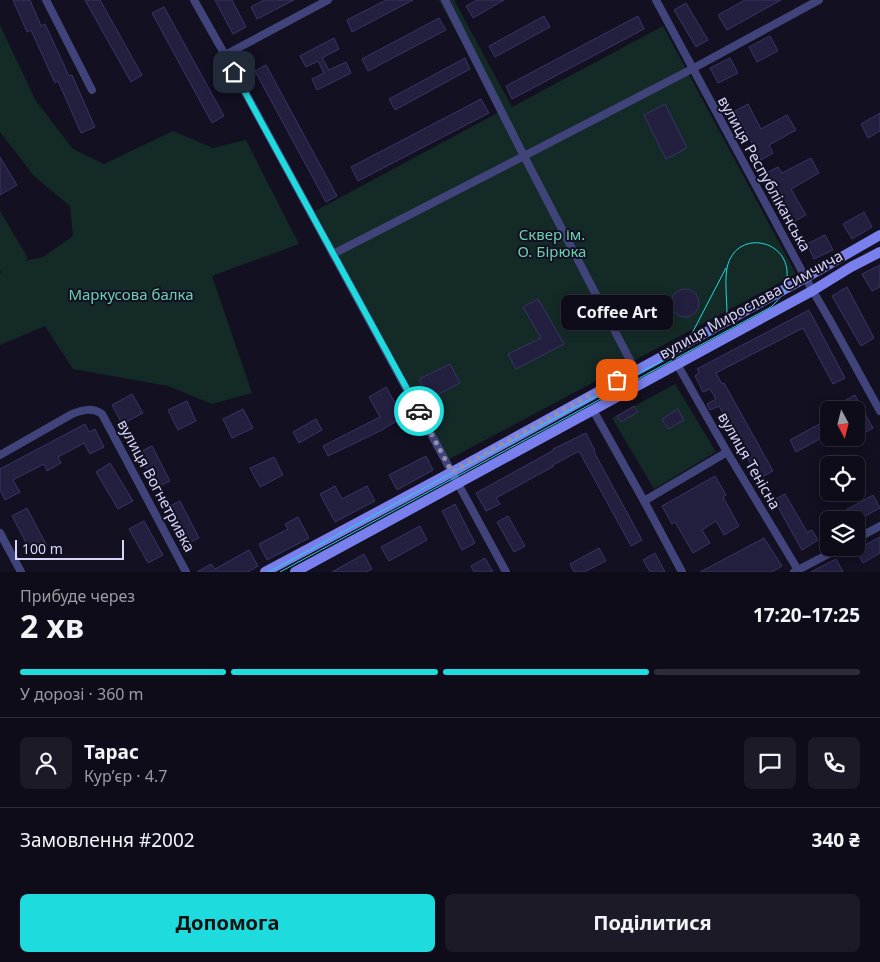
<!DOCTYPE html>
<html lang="uk">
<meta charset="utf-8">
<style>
:root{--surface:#0e0c19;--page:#1c1a26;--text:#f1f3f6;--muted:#9b9ba2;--line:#2e2c38;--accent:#1edbdd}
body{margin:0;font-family:"Noto Sans",sans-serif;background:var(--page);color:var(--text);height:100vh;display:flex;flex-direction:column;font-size:19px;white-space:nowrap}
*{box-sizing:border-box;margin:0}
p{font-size:16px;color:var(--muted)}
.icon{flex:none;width:28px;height:28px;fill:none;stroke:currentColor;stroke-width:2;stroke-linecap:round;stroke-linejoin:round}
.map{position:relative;height:572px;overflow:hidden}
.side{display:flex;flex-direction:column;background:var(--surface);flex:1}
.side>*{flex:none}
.needle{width:32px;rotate:173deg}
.controls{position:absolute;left:820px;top:401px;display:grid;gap:10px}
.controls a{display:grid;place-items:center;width:45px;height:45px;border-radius:8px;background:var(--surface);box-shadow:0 2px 12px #0003,0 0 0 1px var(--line);font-size:25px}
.scale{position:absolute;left:15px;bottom:12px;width:109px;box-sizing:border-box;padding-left:5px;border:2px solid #d6d5f9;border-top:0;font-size:14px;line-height:18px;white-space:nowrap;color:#d6d5f9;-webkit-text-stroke:4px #121021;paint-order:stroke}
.pin{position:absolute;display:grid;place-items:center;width:42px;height:42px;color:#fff;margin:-21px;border-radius:10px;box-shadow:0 2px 8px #0006}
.courier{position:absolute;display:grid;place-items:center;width:50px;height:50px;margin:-25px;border:4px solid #1edbdd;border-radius:50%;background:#fff;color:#222;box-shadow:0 1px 6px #0007}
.bubble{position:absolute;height:35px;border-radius:8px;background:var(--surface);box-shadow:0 2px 12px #0003,0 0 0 1px var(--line);font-size:16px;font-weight:700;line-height:35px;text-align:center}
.overview em{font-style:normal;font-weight:700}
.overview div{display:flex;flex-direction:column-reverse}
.overview{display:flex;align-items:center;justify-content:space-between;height:85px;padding:0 20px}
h1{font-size:32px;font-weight:700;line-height:38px}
.bar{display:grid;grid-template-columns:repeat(4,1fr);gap:8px 5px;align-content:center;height:60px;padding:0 20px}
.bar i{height:6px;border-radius:4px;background:var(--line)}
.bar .current{background:var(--accent)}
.bar p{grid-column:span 4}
.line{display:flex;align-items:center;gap:12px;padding:0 20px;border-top:1px solid var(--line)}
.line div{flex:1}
.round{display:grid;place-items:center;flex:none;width:52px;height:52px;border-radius:8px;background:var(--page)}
.action{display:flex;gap:10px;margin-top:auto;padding:10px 20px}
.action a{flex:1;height:58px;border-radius:8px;background:var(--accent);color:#111;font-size:20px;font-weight:700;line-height:58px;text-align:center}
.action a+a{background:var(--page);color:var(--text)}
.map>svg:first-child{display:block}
</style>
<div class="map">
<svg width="880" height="572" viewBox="0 0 880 572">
<rect width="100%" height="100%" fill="#121021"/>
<!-- green -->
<g fill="#142a27">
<polygon points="439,0 454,0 512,107 663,26 796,274 448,460 391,360 315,211 499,112"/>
<polygon points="0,25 36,101 73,149 104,164 173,131 213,148 246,140 299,244 212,276 252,393 212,404 168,386 73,369 45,326 0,345 0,274 1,272 0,270 0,211 28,258 25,261 43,257 73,236 70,206 34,176 0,132"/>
<polygon points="675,384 716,452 654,489 612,418"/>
</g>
<!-- building -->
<g fill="#231f3f" stroke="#3a3468">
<polygon points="13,0 30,0 41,26 45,24 69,76 72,75 95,127 81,133 58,81 55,83 31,30 27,32"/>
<polygon points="85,0 100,0 142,75 131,82"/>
<polygon points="215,0 232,0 246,27 233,34"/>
<polygon points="264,0 294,0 257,19 251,7"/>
<polygon points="386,0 413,0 352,32 347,20"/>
<polygon points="477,0 504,0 473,18 466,6"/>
<polygon points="745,0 781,0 727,30 718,15"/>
<polygon points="686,3 708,40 696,47 674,10"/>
<polygon points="164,7 224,116 212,123 152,13"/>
<polygon points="544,16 550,27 495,57 489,46"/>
<polygon points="638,16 644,29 512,99 506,86"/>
<polygon points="439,18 446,30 368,71 362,59"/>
<polygon points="770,36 778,51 757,62 749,47"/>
<polygon points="334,38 339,49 322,58 329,70 346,62 351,73 317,90 312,79 324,73 318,61 306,67 300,56"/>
<polygon points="465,58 470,69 395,110 389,99"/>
<polygon points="730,58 738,73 718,83 710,68"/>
<polygon points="266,65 337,196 326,202 255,71"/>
<polygon points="481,99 489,113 358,181 351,167"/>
<polygon points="665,104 687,148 666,159 644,115"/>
<polygon points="748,104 761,129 787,115 796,130 769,145 773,153 761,160 735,111"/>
<polygon points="880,113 880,131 868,138 861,124"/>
<polygon points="0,157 17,185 0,195"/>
<polygon points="811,158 819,173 791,189 806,215 791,223 764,174 778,167 782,173"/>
<polygon points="864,212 872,227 852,239 843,224"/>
<polygon points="825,235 833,250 814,259 807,244"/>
<polygon points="880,265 880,287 872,291 862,274"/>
<polygon points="847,287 874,338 861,346 832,296"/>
<circle cx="685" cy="303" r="14"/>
<polygon points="538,299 564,344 516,369 508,354 541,338 523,307"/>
<polygon points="809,310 845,378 833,384 803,328 716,373 722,384 724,383 773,471 759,479 719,406 710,410 707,404 716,399 710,389 703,392 695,376 699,372 697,369"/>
<polygon points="450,364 460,383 429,399 419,379"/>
<polygon points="386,387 403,417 382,430 328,456 323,446 380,417 369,397"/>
<polygon points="132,394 143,413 122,424 112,405"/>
<polygon points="855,395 873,428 862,434 856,424 856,410 849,410 844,401"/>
<polygon points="187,401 196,421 178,430 168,410"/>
<polygon points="634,406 638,412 621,422 617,416"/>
<polygon points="243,409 253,428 232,438 223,419"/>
<polygon points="678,409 684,420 668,429 662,419"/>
<polygon points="316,419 322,430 299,443 293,432"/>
<polygon points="823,422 829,434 796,452 790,440"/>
<polygon points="85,424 89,432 95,429 104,447 90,454 84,443 58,457 61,463 47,471 44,464 13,480 20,492 5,500 0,490 0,469"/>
<polygon points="586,433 595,451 594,452 642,540 631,546 579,451 553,465 554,466 496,498 500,504 486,511 476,493 554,450 553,449"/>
<polygon points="152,446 170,481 156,488 138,453"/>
<polygon points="426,456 433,470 397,490 389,475"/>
<polygon points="274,457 283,475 260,487 250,468"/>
<polygon points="110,463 133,501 118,509 96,472"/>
<polygon points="715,476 726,495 723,497 739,526 724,535 716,521 702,530 710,543 693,553 675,522 672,524 662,506"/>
<polygon points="335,486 342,499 367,486 375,501 335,522 320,494"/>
<polygon points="785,494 807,532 812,530 818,540 802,550 774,500"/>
<polygon points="873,495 880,508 858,520 828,520"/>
<polygon points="180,501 199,538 185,545 166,508"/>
<polygon points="455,504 475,543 462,550 442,511"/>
<polygon points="27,508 47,546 32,554 12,516"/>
<polygon points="508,516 525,546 514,552 497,522"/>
<polygon points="298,517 309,538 267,560 259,544 288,529 285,524"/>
<polygon points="144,521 163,555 148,563 129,529"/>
<polygon points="420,526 427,540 389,561 381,547"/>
<polygon points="880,537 880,553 863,563 856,550"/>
<polygon points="764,538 782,566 772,572 700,572"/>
<polygon points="599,548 606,561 584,572 574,572 570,564"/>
<polygon points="249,550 258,566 248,572 197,572 211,564 215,569"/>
<polygon points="655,553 665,572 650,572 643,560"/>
<polygon points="364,554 372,569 366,572 332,572"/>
<polygon points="485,558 493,572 474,572 471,566"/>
<polygon points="836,559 843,572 811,572"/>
</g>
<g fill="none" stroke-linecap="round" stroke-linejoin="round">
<!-- street -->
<g stroke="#41447a" stroke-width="8">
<polyline points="46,0 92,90"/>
<polyline points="194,0 225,55 506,572"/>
<polyline points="656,0 810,286 832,324 880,411"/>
<polyline points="225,55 328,0"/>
<polyline points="333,254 524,156 445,0"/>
<polyline points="677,364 727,452 798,570"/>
<polyline points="633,366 524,156 692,69 819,0"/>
<polyline points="593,410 644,501 682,572"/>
<path d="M0,455l72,-41c10,-4 20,-7 30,0l84,158"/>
<polyline points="644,501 727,452"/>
<polyline points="0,533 21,572"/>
<polyline points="856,539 880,526"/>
<polyline points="794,572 840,548"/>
</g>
<!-- secondary -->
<g stroke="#7980ed" stroke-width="10">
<polyline points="265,572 452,472 805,278 880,235"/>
<polyline points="295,572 812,291 851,267 880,252"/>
</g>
<!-- tram -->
<g stroke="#1edbdd" stroke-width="1">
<polyline points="684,347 687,343 726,268"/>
<path d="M269,572l183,-99 208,-111 62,-35 4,-6 1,-7c0,-14 -3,-38 1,-50 11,-35 62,-24 59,13 0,6 -1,13 -5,18 -3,4 -7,8 -11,12l-491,265"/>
</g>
</g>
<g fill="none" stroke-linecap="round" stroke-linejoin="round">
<!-- done -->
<polyline stroke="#9190ad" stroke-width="5" stroke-dasharray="0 9" points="419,411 452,472 617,380"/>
<!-- route -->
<polyline stroke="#1edbdd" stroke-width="6" points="234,72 419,411"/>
</g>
<g text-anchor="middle" stroke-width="4" stroke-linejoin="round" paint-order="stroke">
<!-- street labels -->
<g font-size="15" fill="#d6d5f9" stroke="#121021">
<text transform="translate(764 174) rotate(61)" y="5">вулиця Республіканська</text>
<text transform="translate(751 305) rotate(-29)" y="5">вулиця Мирослава Симчича</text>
<text transform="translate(749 461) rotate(60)" y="5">вулиця Тенісна</text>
<text transform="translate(156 486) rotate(62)" y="5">вулиця Вогнетривка</text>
</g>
<!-- park labels -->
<g font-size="15" fill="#6bd0ae" stroke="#121021">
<text x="552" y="240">Сквер ім.<tspan x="552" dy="17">О. Бірюка</tspan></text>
<text x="131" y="300">Маркусова балка</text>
</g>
</g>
</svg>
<div class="controls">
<a><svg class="needle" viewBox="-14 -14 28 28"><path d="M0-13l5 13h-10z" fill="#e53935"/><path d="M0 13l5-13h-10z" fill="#9b9ba2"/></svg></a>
<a><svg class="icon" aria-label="locate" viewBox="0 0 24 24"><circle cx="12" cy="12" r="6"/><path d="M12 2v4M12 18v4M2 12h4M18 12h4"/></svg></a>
<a><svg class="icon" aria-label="layers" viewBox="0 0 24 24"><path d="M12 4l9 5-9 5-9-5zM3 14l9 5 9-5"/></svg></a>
</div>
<div class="scale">100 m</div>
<div class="pin" style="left:617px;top:380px;background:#ea580c"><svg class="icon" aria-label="bag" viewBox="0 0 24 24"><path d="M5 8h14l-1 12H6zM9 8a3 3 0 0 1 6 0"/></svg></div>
<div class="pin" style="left:234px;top:72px;background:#1f2937"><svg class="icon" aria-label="home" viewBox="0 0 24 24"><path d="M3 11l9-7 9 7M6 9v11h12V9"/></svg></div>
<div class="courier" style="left:419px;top:411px"><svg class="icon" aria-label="car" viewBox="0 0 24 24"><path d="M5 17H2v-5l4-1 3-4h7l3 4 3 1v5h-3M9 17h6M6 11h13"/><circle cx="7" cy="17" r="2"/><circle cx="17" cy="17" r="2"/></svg></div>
<div class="bubble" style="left:561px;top:295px;width:112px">Coffee Art</div>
</div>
<section class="side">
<div class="overview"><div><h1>2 хв</h1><p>Прибуде через</p></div><em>17:20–17:25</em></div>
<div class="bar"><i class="current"></i><i class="current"></i><i class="current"></i><i></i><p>У дорозі · 360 m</p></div>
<div class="line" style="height:90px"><a class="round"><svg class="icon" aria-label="person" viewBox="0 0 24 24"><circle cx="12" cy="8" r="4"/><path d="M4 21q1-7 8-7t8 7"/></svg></a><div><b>Тарас</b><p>Кур’єр · 4.7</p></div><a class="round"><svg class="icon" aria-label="chat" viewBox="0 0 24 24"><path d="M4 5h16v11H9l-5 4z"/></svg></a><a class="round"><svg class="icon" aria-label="phone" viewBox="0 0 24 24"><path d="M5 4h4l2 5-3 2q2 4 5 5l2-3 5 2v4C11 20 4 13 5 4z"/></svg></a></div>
<div class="line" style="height:65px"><div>Замовлення #2002</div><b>340 ₴</b></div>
<div class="action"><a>Допомога</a><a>Поділитися</a></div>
</section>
